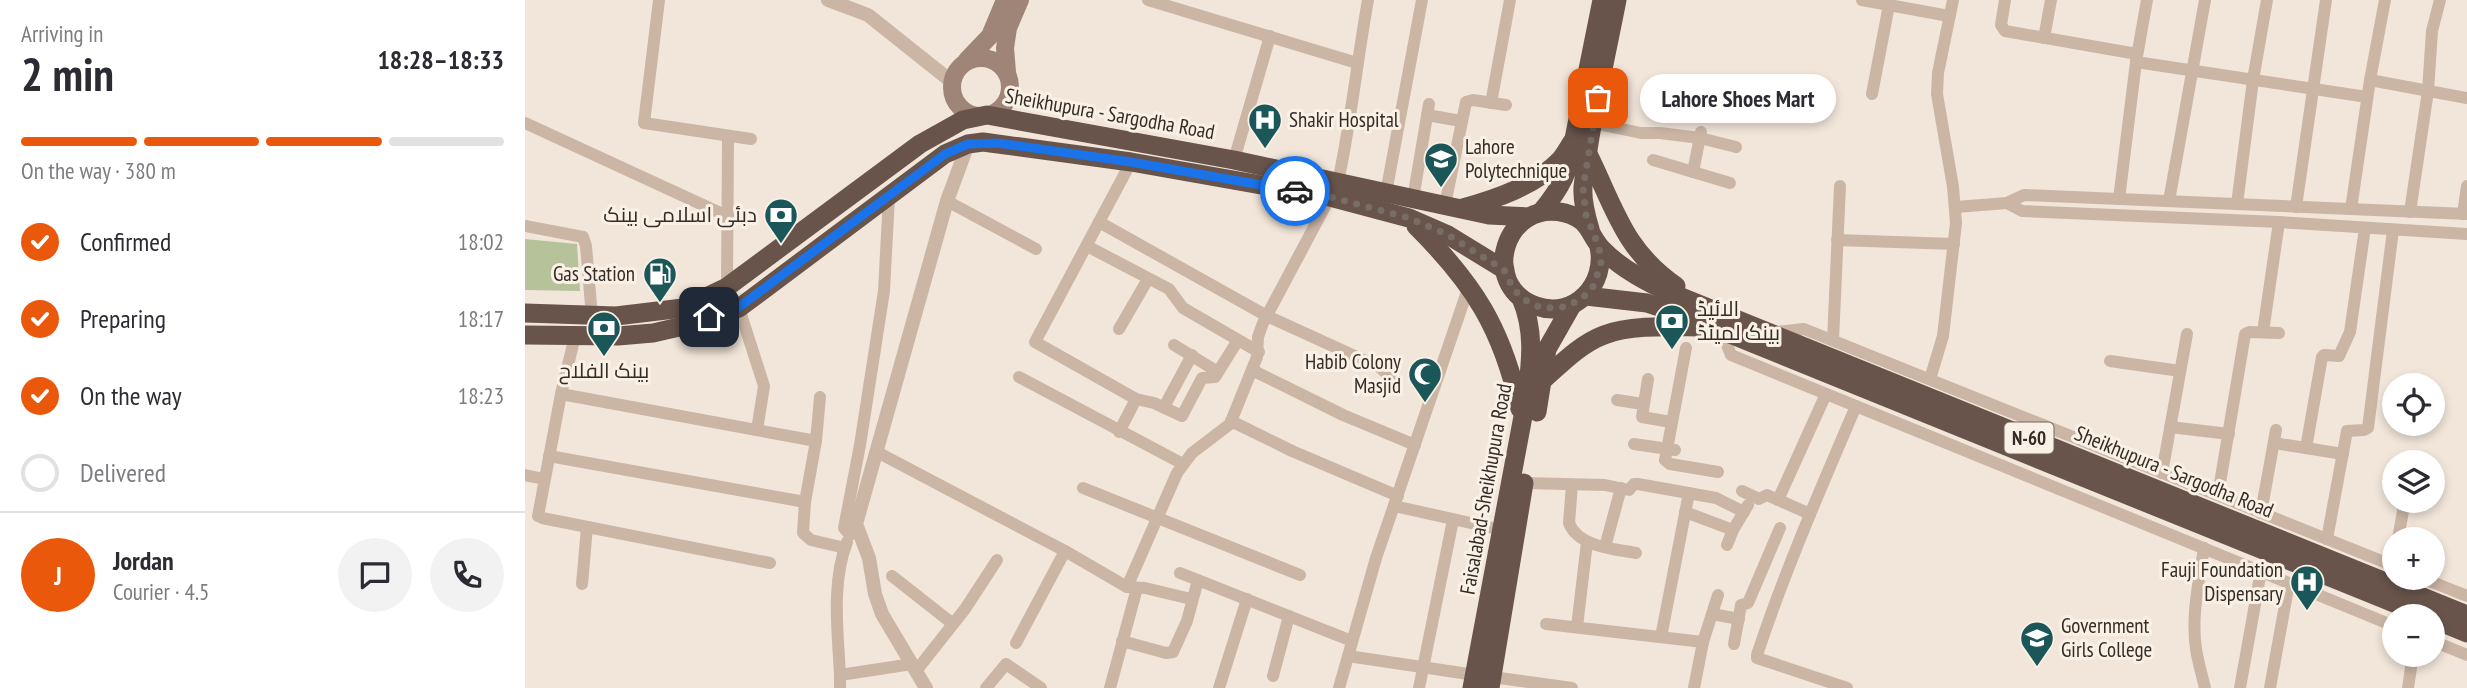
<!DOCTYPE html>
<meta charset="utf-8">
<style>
:root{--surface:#fff;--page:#f2f2f3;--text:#2b2b33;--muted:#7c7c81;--line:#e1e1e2;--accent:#ea580c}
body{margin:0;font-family:"PT Sans Narrow",Cairo,sans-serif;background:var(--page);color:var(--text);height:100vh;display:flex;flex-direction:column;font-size:26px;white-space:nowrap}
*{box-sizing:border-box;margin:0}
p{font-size:23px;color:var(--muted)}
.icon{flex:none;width:38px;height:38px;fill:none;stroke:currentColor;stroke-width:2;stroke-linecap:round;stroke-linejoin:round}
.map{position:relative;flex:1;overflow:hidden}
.panel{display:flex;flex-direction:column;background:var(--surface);width:525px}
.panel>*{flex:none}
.fabs{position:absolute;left:1857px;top:373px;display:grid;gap:14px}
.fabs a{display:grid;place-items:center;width:63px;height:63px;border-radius:50%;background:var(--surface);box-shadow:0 4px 10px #0003;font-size:35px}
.pin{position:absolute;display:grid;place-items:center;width:60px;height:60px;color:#fff;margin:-30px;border-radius:14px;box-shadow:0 4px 10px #0006}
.courier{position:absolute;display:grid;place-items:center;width:70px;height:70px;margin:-35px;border:5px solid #1a73e8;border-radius:50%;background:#fff;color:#222;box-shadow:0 2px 9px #0007}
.bubble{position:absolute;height:49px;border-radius:24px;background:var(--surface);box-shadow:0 4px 10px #0003;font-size:23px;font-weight:600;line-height:49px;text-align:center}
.head em{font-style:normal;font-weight:600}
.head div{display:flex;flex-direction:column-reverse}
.head{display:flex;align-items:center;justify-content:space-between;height:119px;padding:0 21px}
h1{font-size:46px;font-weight:600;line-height:52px}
.bar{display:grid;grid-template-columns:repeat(4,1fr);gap:10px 7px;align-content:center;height:84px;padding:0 21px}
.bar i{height:9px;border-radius:5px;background:var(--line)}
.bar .selected{background:var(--accent)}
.bar p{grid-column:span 4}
.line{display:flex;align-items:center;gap:18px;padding:0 21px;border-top:2px solid var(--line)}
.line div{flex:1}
.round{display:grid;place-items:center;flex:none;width:74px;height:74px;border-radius:37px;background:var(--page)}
ol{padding:0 21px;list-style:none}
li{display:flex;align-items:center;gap:21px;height:77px}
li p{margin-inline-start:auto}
li .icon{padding:7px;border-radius:50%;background:var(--accent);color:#fff;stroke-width:4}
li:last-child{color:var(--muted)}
li i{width:38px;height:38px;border:4px solid var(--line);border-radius:50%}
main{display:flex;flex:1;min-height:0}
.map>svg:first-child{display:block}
</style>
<main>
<section class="panel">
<div class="head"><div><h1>2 min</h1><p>Arriving in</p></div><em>18:28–18:33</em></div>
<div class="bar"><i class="selected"></i><i class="selected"></i><i class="selected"></i><i></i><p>On the way · 380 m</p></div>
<ol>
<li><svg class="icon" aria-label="check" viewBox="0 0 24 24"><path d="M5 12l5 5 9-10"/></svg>Confirmed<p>18:02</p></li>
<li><svg class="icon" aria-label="check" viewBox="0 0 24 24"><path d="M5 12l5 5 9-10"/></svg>Preparing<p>18:17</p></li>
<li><svg class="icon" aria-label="check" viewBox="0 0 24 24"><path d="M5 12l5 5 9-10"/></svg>On the way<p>18:23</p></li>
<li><i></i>Delivered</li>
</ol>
<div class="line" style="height:126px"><b class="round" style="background:var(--accent);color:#fff">J</b><div><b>Jordan</b><p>Courier · 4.5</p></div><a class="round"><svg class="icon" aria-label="chat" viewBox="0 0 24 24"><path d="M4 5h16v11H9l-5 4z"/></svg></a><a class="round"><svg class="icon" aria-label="phone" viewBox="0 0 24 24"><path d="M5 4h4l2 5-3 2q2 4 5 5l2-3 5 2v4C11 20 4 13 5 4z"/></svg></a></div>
</section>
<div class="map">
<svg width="1942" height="688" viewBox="0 0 1942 688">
<rect width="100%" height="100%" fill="#f2e6da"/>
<!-- green -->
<polygon fill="#b5c29a" points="0,239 52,244 55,291 0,290"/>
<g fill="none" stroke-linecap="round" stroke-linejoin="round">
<!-- minor -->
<g stroke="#cbb6a6" stroke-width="12">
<polyline points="134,0 119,123 226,139"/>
<polyline points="623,0 832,63"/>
<polyline points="1337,0 1424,16"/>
<polyline points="1480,0 1476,25 1480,31 1612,54"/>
<polyline points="1519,38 1526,0"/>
<polyline points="1611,62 1842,97"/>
<polyline points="1845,80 1942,98"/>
<polyline points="1347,94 1364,5"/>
<polyline points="966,103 985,0"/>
<polyline points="902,115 936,121"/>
<polyline points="0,123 204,217"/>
<polyline points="1068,123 1116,133 1135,133 1175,138 1211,147"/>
<polyline points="709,160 745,36"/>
<polyline points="1128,160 1205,183"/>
<polyline points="606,162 510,342 611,399 629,403 657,416 677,378 690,377 713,340"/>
<polyline points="1168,172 1176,132"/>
<path d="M813,182c13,-60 19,-121 30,-182"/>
<polyline points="861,193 897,0"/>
<polyline points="888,199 904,104"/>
<polyline points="1594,199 1611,62 1622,0"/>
<polyline points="422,201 511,249"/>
<polyline points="1644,201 1680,0"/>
<polyline points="1482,203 1497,211 1754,222 1942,234"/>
<polyline points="1712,204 1728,80 1742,0"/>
<polyline points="920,205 941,102 948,100 981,105"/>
<polyline points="1431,207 1482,203 1499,195 1942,214"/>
<polyline points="1771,207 1801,0"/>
<polyline points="1826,209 1845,80 1860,0"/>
<polyline points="1885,212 1903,91 1907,31 1915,0"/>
<polyline points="1938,214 1942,186"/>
<polyline points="574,222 742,316 856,368 868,381"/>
<polyline points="0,226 58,237 61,246 67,317"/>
<polyline points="1312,240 1429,244"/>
<polyline points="562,246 644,289 658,308 734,352"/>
<polyline points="202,287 203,137"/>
<polyline points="214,308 239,386 232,430"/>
<polyline points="594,329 623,279"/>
<polyline points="1196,330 1206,355 1869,626"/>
<polyline points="1251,332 1279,329 1869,566"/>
<polyline points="1738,332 1754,222"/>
<polyline points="50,336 36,394 13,516 17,518 245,563"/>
<polyline points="1308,340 1315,186"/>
<polyline points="649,345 693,372"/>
<polyline points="1161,348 1140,460 1145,464 1193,472"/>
<polyline points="1585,361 1655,371"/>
<polyline points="727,370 818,415 890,445"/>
<polyline points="494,377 658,464"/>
<polyline points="1123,379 1117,417 1146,422"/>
<polyline points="1405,379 1418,336 1431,223 1428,187 1412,94 1413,73 1428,0"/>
<polyline points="36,394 291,441"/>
<polyline points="295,397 291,441 280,502 278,533 286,540 320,548"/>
<polyline points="1092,400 1118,404"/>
<polyline points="639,407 667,355"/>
<polyline points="706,421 767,451 873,496"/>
<polyline points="1645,427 1704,434"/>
<polyline points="594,432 611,399"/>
<polyline points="1749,443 1818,454"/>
<polyline points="1109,444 1150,450"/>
<polyline points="1781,448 1797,357 1799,355 1814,356 1825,332 1840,228"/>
<polyline points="352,452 540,551 602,587 620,588 666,599"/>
<polyline points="24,456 280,502"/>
<polyline points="1637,473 1662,334"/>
<polyline points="0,475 19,479"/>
<polyline points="999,483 1080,485 1104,490 1109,484 1113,484 1191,498 1219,512"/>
<path d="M1047,485l-3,38c9,24 46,26 67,30"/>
<polyline points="558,488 775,575"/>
<polyline points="1217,491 1234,499 1242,495 1285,514"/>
<polyline points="1693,495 1720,334 1724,332 1754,333"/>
<polyline points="1253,500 1301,394"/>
<polyline points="869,506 977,530"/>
<polyline points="1160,512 1208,530"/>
<polyline points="1736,513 1751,430"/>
<polyline points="325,535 319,528 335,445 359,291 364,196"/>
<polyline points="1802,539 1822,431 1839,430 1843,428 1868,230"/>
<polyline points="1873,539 1880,500"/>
<polyline points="1202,545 1208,530 1223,505"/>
<polyline points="1080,547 1096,488"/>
<path d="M1679,548c-5,33 -13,68 -8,101 2,13 6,26 9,39"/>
<polyline points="655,573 827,641"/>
<polyline points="367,576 428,624"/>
<polyline points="1897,578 1942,596"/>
<polyline points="57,584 62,527"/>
<polyline points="602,587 652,473 667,453 705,424 732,357 733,337 738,323 805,197"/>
<polyline points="1187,614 1214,619"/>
<polyline points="1021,624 1178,642"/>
<polyline points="1052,627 1062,542"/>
<polyline points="1136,637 1164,493"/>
<polyline points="597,641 641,653 648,652 662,621 673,580"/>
<polyline points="1908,641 1942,655"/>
<polyline points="491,643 540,551"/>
<polyline points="1209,644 1216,605 1223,603 1255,528"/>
<polyline points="823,656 950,675"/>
<polyline points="391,671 440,609 472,560"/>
<path d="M315,675c-2,-42 -9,-92 7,-133"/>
<polyline points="748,676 764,616"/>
<polyline points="967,677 1047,688"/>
<polyline points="315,688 315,675 387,664"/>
<polyline points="461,688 481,664 516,688"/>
<polyline points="585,688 612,588"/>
<polyline points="694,688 722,599"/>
<polyline points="814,688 851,558 944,286"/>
<polyline points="894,688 928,520"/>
<polyline points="1169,688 1178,642 1193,595"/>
<path d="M1322,688l-90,-30v-3c28,-85 64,-167 99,-249"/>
<polyline points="1715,688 1736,571"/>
<polyline points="1745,688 1764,583"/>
<polyline points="1883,688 1888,654"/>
</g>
<!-- tertiary -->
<g stroke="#cbb6a6" stroke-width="14">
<polyline points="303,0 343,15 427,82"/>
<polyline points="401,688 357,614 350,594 344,558 331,524 422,201 443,144"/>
</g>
<!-- secondary -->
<g stroke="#9e8577" stroke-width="18">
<circle cx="456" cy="87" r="29"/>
<polyline points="442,60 465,36 480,0"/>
<polyline points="482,72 480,48 483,28 495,0"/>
</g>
<!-- trunk -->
<g stroke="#68544b" stroke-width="19">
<path d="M1064,156c26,53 35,94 87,130"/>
<path d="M938,208c33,-9 71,-22 96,-47 5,-5 9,-13 13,-19"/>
<path d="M1016,212c19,-23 30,-42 33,-73l28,-139"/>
<path d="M891,226c58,58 86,102 104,183"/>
<path d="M1065,229c-4,-13 -8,-28 -7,-42 7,-63 22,-125 34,-187"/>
<path d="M1074,247c8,36 -24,73 -63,59 -58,-21 -31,-108 29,-93 26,7 23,21 37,36 16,17 41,31 62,41l803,325"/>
<polyline points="1061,296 1122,303 1158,315 1901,616"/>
<polyline points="0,313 91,316 158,308 202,287 395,144 438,120 462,115 709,160 964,215 1004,217"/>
<polyline points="0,335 93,336 128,333 163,325 214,308 420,154 443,144 458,142 606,162 805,197 884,218 923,235 980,270"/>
<path d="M1017,381c19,-17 38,-37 62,-46 28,-11 71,-8 100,-8"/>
<polyline points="1012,412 1022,349 1047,305"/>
<polyline points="1908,619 1942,633"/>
<path d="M947,688l55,-293c4,-34 8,-64 -6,-97"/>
<polyline points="965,688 999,483"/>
</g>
</g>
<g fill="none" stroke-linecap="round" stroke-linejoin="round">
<!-- done -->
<polyline stroke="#786d66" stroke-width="7" stroke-dasharray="0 12.6" points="770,191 805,197 884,218 923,235 979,270 989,290 1003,302 1017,308 1040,307 1056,299 1067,289 1076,264 1074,247 1061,215 1058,188 1073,98"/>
<!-- route -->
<polyline stroke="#1a73e8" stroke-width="9" points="184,317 214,307 420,154 443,144 473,143 606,162 770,191"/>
</g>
<!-- icons -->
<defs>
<g id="hospital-pin" transform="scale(1.75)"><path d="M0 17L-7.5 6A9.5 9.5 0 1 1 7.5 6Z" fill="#1b5659" stroke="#faf1e6"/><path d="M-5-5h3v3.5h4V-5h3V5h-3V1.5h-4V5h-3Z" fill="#fff"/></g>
<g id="university-pin" transform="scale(1.75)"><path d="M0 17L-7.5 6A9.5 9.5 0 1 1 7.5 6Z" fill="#1b5659" stroke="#faf1e6"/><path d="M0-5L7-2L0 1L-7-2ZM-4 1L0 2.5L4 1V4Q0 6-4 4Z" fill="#fff"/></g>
<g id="bank-pin" transform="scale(1.75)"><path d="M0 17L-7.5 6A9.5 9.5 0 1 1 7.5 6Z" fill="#1b5659" stroke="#faf1e6"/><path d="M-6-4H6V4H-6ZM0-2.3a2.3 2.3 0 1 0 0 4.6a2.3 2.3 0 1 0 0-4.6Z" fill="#fff"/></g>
<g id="fuel-pin" transform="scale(1.75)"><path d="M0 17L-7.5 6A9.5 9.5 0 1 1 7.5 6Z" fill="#1b5659" stroke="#faf1e6"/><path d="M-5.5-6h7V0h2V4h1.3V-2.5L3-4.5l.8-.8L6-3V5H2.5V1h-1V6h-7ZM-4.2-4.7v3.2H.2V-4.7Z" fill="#fff"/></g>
<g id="mosque-pin" transform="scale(1.75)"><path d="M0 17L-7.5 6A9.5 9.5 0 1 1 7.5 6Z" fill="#1b5659" stroke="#faf1e6"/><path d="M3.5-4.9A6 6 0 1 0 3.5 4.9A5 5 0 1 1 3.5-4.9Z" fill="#fff"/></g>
</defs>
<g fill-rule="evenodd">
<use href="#hospital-pin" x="740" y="120"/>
<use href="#university-pin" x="916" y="159"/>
<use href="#bank-pin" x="256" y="215"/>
<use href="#fuel-pin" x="135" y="274"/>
<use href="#bank-pin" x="1147" y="321"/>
<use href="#bank-pin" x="79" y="328"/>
<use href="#mosque-pin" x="900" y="374"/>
<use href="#hospital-pin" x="1782" y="582"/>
<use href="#university-pin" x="1512" y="638"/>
</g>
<g text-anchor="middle" stroke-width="6" stroke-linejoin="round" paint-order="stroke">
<!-- shield labels -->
<rect fill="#faf1e6" stroke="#716760" stroke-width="2" x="1479.5" y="422.5" width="49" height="31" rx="5"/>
<g font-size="19" font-weight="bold" fill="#362c27">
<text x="1504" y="445">N-60</text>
</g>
<!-- street labels -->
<g font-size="21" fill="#362c27" stroke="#faf1e6">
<text transform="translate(585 114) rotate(10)" y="7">Sheikhupura - Sargodha Road</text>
<text transform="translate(1649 472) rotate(22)" y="7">Sheikhupura - Sargodha Road</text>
<text transform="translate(961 489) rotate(-80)" y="7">Faisalabad-Sheikhupura Road</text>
</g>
<!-- poi labels -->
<g font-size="21" fill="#362c27" stroke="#faf1e6" text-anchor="start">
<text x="764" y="127">Shakir Hospital</text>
<text x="940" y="154">Lahore<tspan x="940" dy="24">Polytechnique</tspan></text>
<text x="232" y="222" text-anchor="end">دبئی اسلامی بینک</text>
<text x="110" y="281" text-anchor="end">Gas Station</text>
<text x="1172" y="316">الائیڈ<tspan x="1172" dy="24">بینک لمیٹڈ</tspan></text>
<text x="876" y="369" text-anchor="end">Habib Colony<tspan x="876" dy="24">Masjid</tspan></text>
<text x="79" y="378" text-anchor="middle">بینک الفلاح</text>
<text x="1758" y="577" text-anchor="end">Fauji Foundation<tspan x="1758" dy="24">Dispensary</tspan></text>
<text x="1536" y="633">Government<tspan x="1536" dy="24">Girls College</tspan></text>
</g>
</g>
</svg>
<div class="fabs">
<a><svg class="icon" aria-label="locate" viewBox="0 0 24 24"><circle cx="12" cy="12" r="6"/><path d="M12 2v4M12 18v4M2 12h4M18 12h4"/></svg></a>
<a><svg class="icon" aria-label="layers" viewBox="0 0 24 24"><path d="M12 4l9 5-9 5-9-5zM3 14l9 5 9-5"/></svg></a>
<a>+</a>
<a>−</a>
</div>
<div class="pin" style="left:1073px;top:98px;background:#ea580c"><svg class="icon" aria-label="bag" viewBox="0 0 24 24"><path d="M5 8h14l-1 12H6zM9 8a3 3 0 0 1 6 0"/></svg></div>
<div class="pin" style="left:184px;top:317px;background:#1f2937"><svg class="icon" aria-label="home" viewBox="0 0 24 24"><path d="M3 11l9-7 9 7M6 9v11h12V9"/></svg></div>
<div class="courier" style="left:770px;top:191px"><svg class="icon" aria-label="car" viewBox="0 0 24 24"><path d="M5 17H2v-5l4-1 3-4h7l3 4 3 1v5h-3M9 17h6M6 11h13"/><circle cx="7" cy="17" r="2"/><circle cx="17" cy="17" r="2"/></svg></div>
<div class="bubble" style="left:1115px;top:74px;width:196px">Lahore Shoes Mart</div>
</div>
</main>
